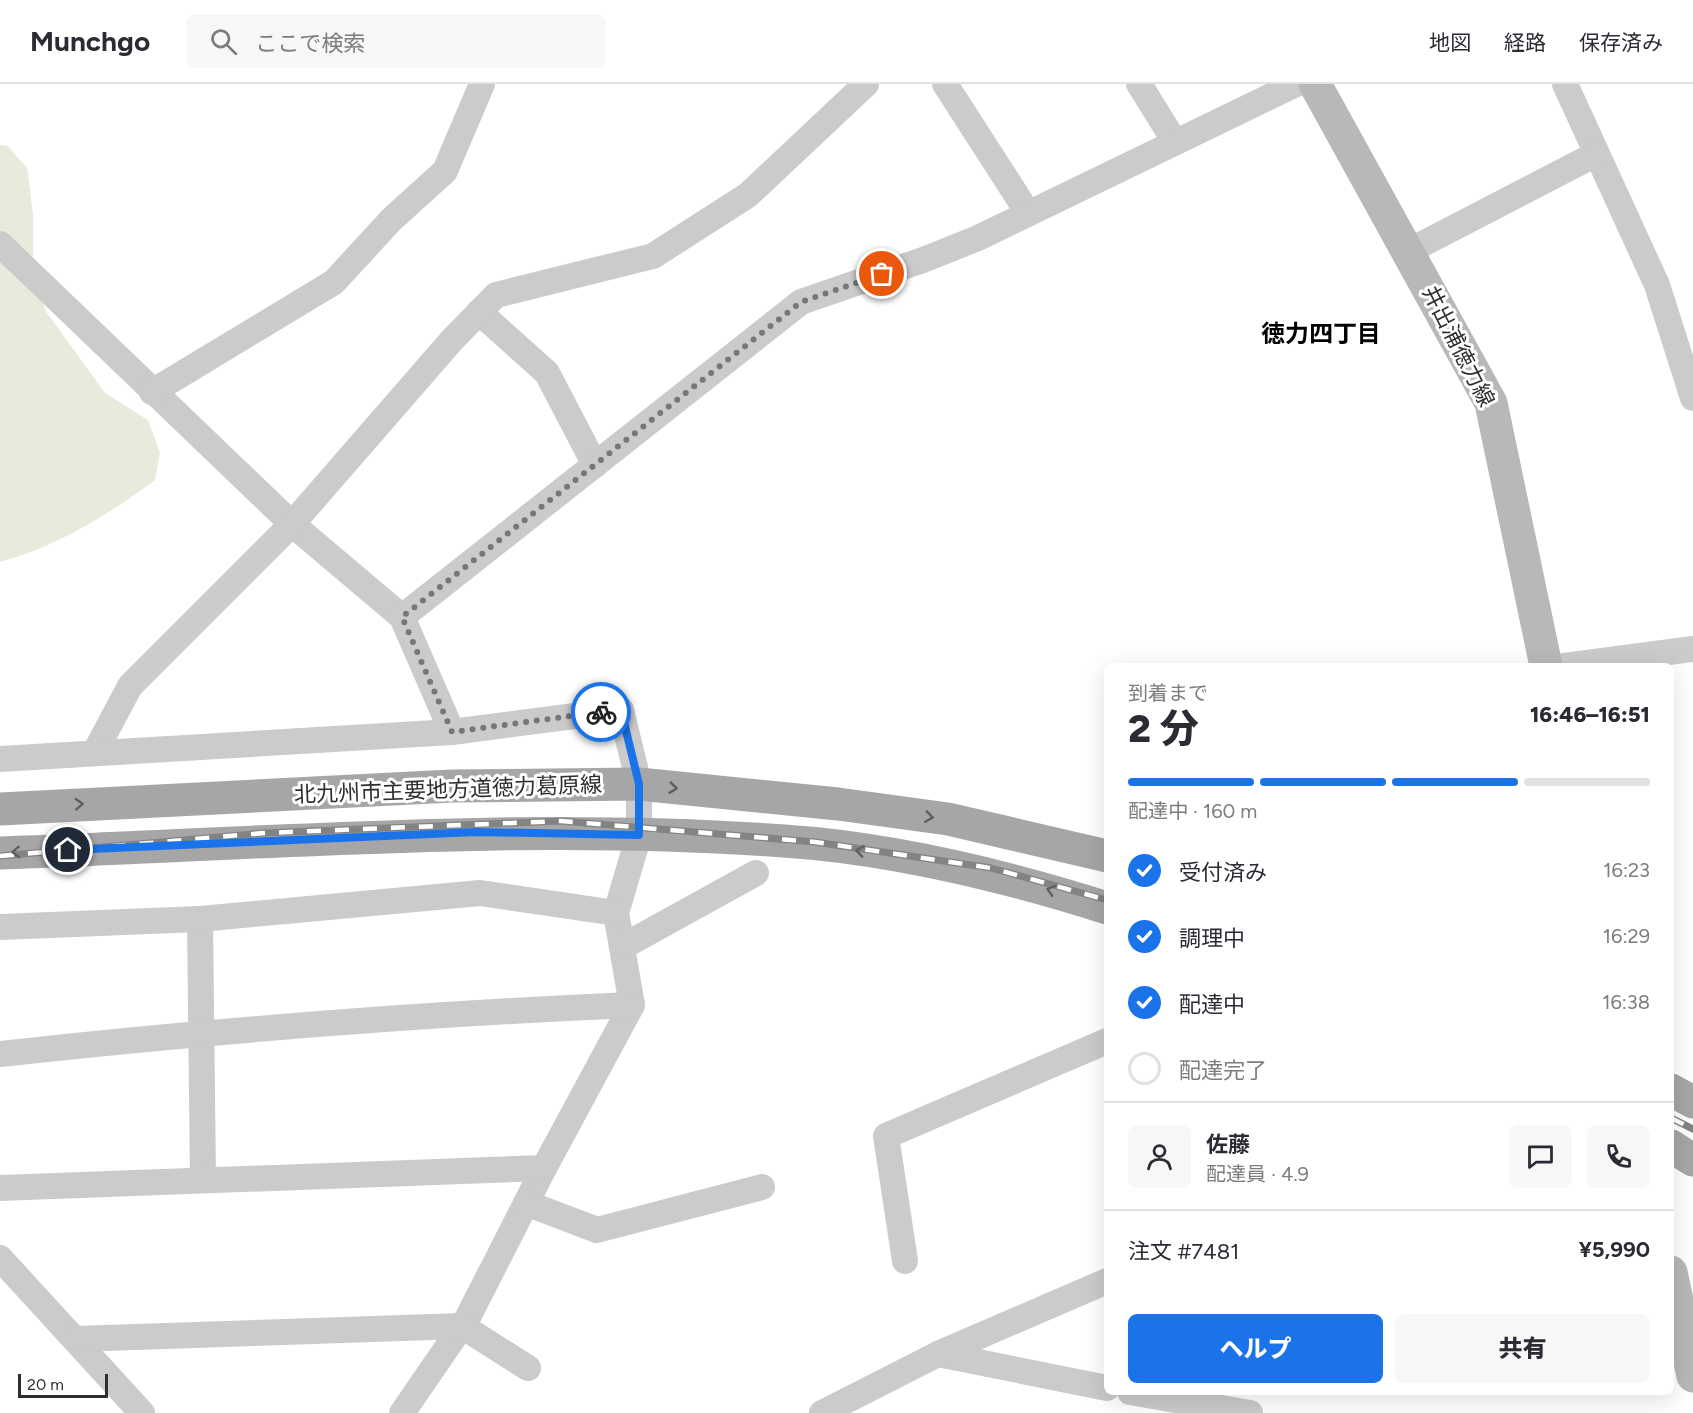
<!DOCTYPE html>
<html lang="ja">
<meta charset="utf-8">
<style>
:root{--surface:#fff;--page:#f7f7f7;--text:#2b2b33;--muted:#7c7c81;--line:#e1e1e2;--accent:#1a73e8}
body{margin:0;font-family:Figtree,"Noto Sans JP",sans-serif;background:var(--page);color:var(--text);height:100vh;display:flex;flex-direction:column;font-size:22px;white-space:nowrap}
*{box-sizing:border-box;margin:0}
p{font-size:20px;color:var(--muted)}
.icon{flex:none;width:33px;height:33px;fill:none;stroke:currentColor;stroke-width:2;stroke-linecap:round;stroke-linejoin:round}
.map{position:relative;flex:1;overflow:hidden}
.side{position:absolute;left:1104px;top:579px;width:570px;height:732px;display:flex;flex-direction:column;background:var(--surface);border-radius:9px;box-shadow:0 6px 24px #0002}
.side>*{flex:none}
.scale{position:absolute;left:18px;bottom:15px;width:90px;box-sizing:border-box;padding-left:6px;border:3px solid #2e2e2e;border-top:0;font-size:16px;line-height:21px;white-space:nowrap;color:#2e2e2e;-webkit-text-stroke:4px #fff;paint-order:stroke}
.pin{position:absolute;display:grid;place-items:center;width:51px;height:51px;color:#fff;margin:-26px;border:3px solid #fff;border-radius:50%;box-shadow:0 2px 6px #0007}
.courier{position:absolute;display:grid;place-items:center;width:60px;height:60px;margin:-30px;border:4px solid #1a73e8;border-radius:50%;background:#fff;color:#222;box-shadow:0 2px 8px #0007}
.head em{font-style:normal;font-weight:800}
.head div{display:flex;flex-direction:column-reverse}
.head{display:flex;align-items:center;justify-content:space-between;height:102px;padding:0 24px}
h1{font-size:39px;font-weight:800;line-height:45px}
.bar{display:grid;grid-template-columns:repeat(4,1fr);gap:9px 6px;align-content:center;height:72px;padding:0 24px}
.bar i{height:8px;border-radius:4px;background:var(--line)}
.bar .on{background:var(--accent)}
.bar p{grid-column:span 4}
.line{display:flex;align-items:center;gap:15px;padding:0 24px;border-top:2px solid var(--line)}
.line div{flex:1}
.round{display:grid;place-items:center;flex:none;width:63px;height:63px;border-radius:9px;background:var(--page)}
ol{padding:0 24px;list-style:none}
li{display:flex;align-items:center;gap:18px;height:66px}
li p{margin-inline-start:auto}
li .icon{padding:6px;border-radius:50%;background:var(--accent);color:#fff;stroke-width:4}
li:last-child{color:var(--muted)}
li i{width:33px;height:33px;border:3px solid var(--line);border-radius:50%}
.primary-button{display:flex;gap:12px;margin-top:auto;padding:12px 24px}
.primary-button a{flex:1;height:69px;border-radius:9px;background:var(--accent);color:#fff;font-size:24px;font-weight:800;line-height:69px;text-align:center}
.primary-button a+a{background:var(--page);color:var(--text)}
header{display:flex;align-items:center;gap:36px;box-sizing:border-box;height:84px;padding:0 30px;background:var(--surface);border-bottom:2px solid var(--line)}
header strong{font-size:28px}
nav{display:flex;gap:33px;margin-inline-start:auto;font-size:21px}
.search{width:420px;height:54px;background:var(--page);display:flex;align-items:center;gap:15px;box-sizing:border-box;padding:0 21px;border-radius:9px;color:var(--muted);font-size:22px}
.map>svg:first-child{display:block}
</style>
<header>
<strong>Munchgo</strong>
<div class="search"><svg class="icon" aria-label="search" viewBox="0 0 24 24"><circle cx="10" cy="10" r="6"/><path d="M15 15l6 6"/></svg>ここで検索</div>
<nav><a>地図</a><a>経路</a><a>保存済み</a></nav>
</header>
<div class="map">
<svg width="1693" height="1329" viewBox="0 0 1693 1329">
<rect width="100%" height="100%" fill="#fff"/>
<!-- green -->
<path fill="#e7ebdc" d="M0,61l8,1 19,22 6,46v51l12,45 60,83 43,27 12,33 -5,27c-47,35 -97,66 -155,82z"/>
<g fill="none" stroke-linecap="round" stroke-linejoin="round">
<!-- street -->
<g stroke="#cbcbcb" stroke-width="26">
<polyline points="945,0 1028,129"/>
<polyline points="1139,0 1175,58"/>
<polyline points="1565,0 1657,201 1693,314"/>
<polyline points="0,160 292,440 402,533 452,648 621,626 639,700 639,751 616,829 632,921 544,1084 468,1233 402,1329"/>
<polyline points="1409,167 1596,70"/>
<polyline points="479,228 547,289 595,381"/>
<polyline points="152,308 334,198 391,136 445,87 482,0"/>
<polyline points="402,533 801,218 923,176 978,154 1296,0"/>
<polyline points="1564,582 1693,565"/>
<polyline points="95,668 130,602 292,440 452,256 496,211 653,172 748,111 866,0"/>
<polyline points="0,675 452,648"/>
<polyline points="200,835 203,1096"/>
<polyline points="0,843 200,835 480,809 616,829"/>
<polyline points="622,863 756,789"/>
<path d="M0,970c210,-23 421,-40 632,-49"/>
<polyline points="0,1104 544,1084"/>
<polyline points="526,1119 597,1146 762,1103"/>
<polyline points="0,1174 142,1329"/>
<polyline points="905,1177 886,1052 1107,957"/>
<polyline points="75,1255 462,1242 528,1284"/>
<polyline points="938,1270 1107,1304"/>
<polyline points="1130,1308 1250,1329"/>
<polyline points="822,1329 938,1270 1107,1197"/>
</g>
<!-- secondary -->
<g stroke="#b8b8b8" stroke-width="33">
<polyline points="1315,0 1491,319 1546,582"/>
<polyline points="1671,1188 1693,1292"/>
</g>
<!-- primary -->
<g stroke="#a6a6a6" stroke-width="33">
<polyline points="0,725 452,702 639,700 838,720 948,735 1107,772"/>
<path d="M0,769c261,-9 523,-31 784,-12 105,7 222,35 323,67"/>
<polyline points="1671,1006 1693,1018"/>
<polyline points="1671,1062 1693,1076"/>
</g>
<!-- rail casing -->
<g stroke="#838383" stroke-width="7">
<g id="rail">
<polyline points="0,772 264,749 561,737 815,758 991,784 1107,816"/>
<polyline points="1671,1034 1693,1045"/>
</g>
</g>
<!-- rail -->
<use href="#rail" stroke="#fff" stroke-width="4.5" stroke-dasharray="14" stroke-linecap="butt"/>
</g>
<!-- one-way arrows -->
<defs><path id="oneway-chevron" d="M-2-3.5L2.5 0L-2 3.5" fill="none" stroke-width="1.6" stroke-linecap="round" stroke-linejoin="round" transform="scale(1.5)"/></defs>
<g stroke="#5e5e5e">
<use href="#oneway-chevron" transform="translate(673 704) rotate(7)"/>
<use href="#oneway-chevron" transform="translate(79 720) rotate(-3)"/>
<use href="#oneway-chevron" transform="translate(929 733) rotate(8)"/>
<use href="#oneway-chevron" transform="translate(860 767) rotate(-172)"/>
<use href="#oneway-chevron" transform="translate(16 768) rotate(178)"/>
<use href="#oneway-chevron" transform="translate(1051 806) rotate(-162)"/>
</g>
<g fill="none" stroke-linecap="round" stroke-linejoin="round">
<!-- done -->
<polyline stroke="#777" stroke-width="6" stroke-dasharray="0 10.8" points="601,628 452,648 402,533 801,218 882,190"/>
<!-- route -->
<polyline stroke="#1a73e8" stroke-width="8" points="68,766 476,748 639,751 639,700 621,626 601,628"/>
</g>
<g text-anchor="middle" stroke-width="6" stroke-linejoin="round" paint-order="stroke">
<!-- street labels -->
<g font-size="22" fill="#2e2e2e" stroke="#fff">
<text transform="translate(1459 262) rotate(63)" y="8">井出浦徳力線</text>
<text transform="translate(448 705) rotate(-2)" y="8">北九州市主要地方道徳力葛原線</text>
</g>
<!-- neighbourhood labels -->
<g font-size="24" font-weight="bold" fill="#000" stroke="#fff">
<text x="1321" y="258">徳力四丁目</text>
</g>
</g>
</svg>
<div class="scale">20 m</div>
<div class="pin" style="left:882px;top:190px;background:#ea580c"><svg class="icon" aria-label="bag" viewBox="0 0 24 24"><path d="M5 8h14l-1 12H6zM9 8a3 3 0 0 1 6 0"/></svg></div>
<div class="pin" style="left:68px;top:766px;background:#1f2937"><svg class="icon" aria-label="home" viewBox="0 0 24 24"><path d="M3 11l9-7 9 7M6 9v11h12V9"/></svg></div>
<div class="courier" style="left:601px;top:628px"><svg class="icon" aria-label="bike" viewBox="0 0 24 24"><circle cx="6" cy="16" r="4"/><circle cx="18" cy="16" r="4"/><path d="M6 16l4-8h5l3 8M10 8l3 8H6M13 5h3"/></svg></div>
<section class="side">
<div class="head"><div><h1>2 分</h1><p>到着まで</p></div><em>16:46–16:51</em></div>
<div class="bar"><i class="on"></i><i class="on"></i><i class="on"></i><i></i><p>配達中 · 160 m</p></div>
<ol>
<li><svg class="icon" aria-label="check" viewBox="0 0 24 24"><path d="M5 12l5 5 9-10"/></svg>受付済み<p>16:23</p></li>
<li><svg class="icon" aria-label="check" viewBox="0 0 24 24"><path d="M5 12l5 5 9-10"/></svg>調理中<p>16:29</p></li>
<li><svg class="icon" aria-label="check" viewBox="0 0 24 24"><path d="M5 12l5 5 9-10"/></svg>配達中<p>16:38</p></li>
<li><i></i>配達完了</li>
</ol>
<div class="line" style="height:108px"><a class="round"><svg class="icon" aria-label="person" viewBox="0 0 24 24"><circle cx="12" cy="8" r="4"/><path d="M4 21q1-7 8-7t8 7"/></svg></a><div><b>佐藤</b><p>配達員 · 4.9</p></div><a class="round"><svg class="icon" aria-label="chat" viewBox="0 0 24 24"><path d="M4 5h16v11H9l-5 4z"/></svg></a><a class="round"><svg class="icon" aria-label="phone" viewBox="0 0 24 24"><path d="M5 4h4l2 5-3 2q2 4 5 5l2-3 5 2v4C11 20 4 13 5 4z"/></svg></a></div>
<div class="line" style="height:78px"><div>注文 #7481</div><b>¥5,990</b></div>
<div class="primary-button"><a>ヘルプ</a><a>共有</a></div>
</section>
</div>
